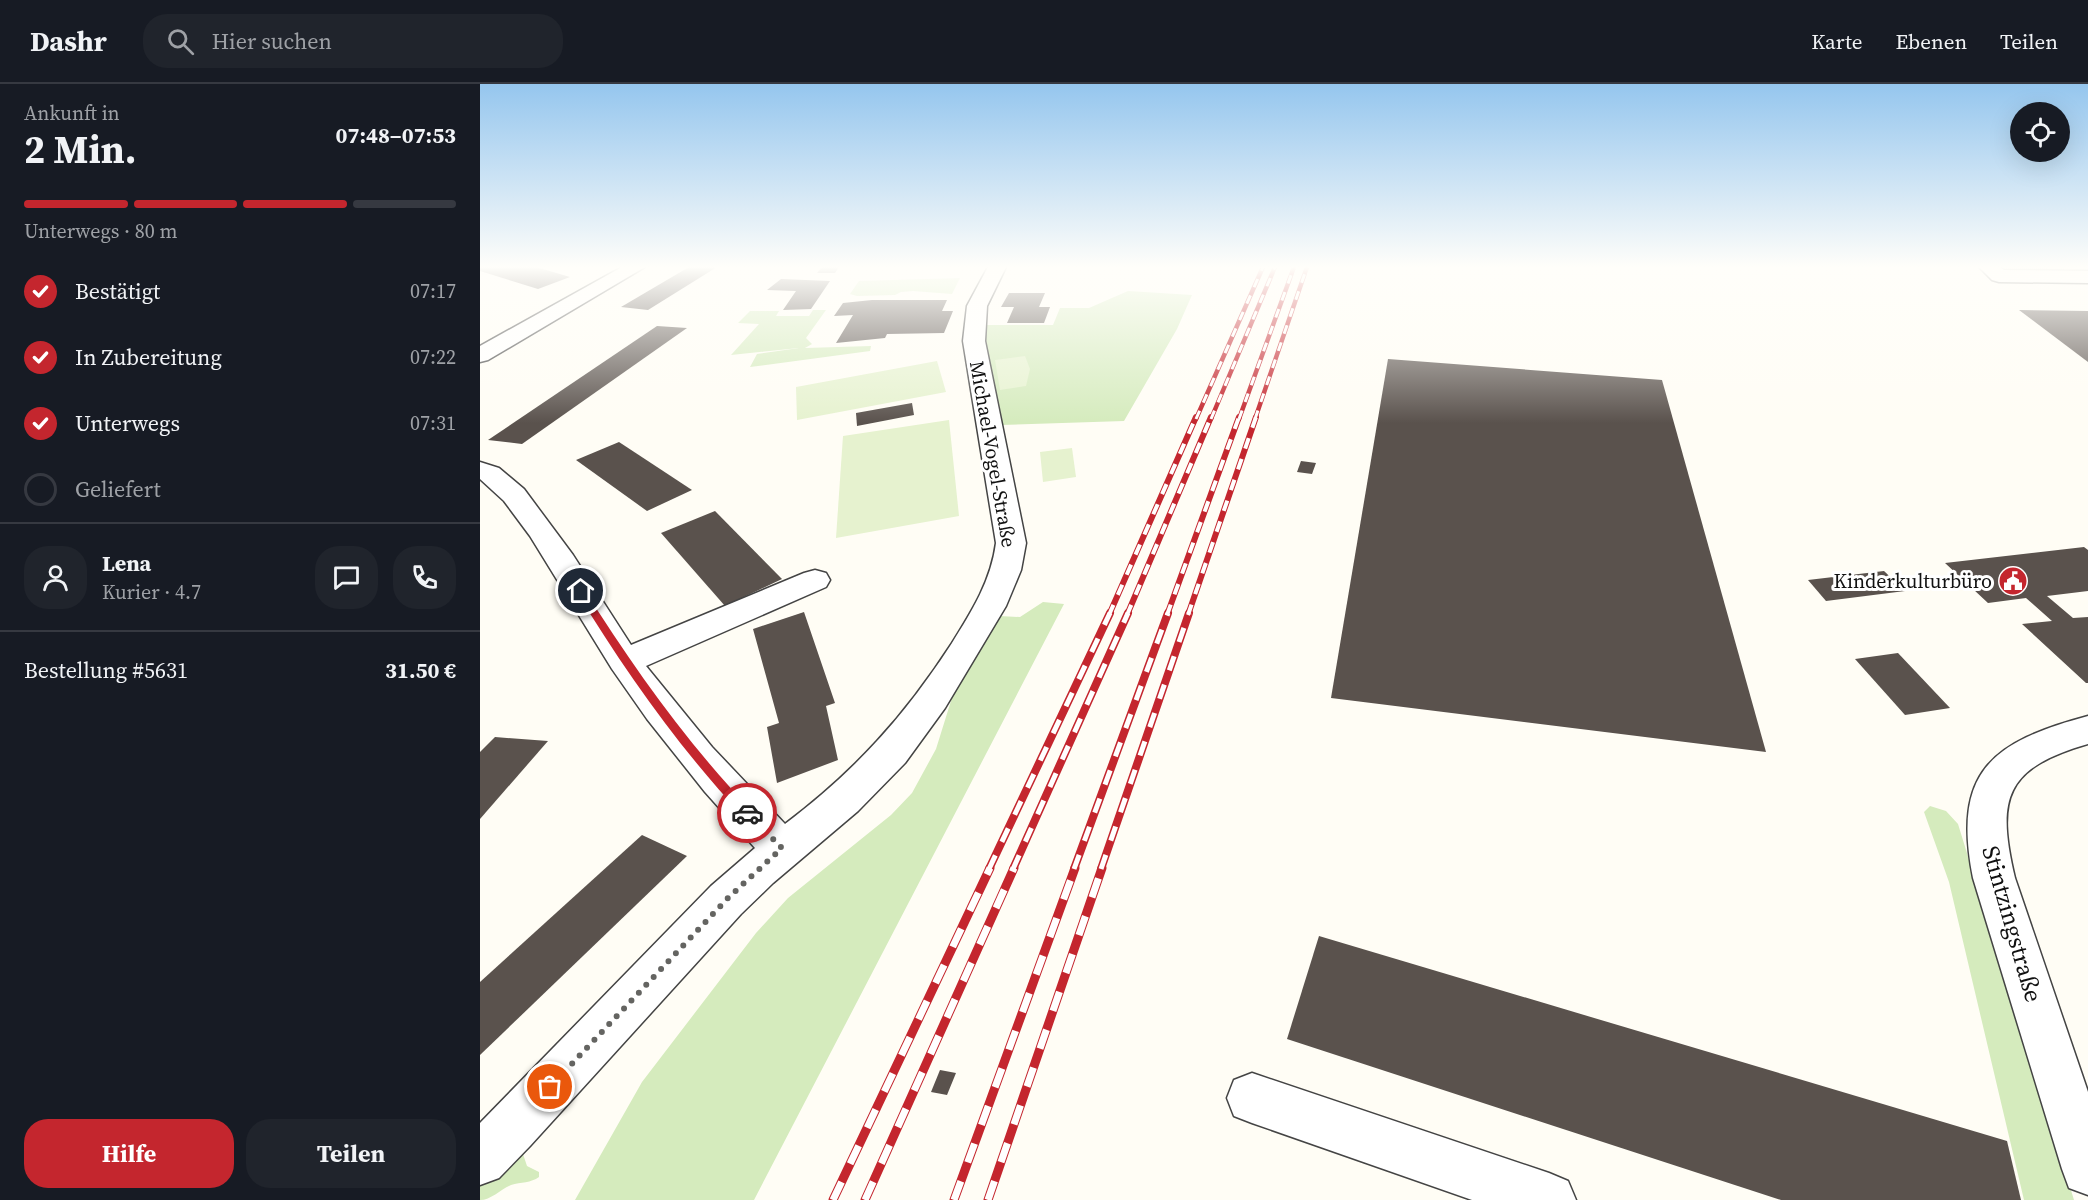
<!DOCTYPE html>
<html lang="de">
<meta charset="utf-8">
<style>
:root{--surface:#171b24;--page:#20242c;--text:#f1f3f6;--muted:#9ea1a6;--line:#363941;--accent:#c4262e}
body{margin:0;font-family:"Source Serif 4",serif;background:var(--page);color:var(--text);height:100vh;display:flex;flex-direction:column;font-size:22px;white-space:nowrap}
*{box-sizing:border-box;margin:0}
p{font-size:20px;color:var(--muted)}
.icon{flex:none;width:33px;height:33px;fill:none;stroke:currentColor;stroke-width:2;stroke-linecap:round;stroke-linejoin:round}
.map{position:relative;flex:1;overflow:hidden}
.side{display:flex;flex-direction:column;background:var(--surface);width:480px}
.side>*{flex:none}
.controls{position:absolute;left:1530px;top:18px;display:grid;gap:12px}
.controls a{display:grid;place-items:center;width:60px;height:60px;border-radius:50%;background:var(--surface);box-shadow:0 6px 24px #0002;font-size:30px}
.pin{position:absolute;display:grid;place-items:center;width:51px;height:51px;color:#fff;margin:-26px;border:3px solid #fff;border-radius:50%;box-shadow:0 2px 6px #0007}
.courier{position:absolute;display:grid;place-items:center;width:60px;height:60px;margin:-30px;border:4px solid #c4262e;border-radius:50%;background:#fff;color:#222;box-shadow:0 2px 8px #0007}
.head em{font-style:normal;font-weight:700}
.head div{display:flex;flex-direction:column-reverse}
.head{display:flex;align-items:center;justify-content:space-between;height:102px;padding:0 24px}
h1{font-size:39px;font-weight:700;line-height:45px}
.bar{display:grid;grid-template-columns:repeat(4,1fr);gap:9px 6px;align-content:center;height:72px;padding:0 24px}
.bar i{height:8px;border-radius:4px;background:var(--line)}
.bar .selected{background:var(--accent)}
.bar p{grid-column:span 4}
.line{display:flex;align-items:center;gap:15px;padding:0 24px;border-top:2px solid var(--line)}
.line div{flex:1}
.round{display:grid;place-items:center;flex:none;width:63px;height:63px;border-radius:24px;background:var(--page)}
ol{padding:0 24px;list-style:none}
li{display:flex;align-items:center;gap:18px;height:66px}
li p{margin-inline-start:auto}
li .icon{padding:6px;border-radius:50%;background:var(--accent);color:#fff;stroke-width:4}
li:last-child{color:var(--muted)}
li i{width:33px;height:33px;border:3px solid var(--line);border-radius:50%}
.action{display:flex;gap:12px;margin-top:auto;padding:12px 24px}
.action a{flex:1;height:69px;border-radius:24px;background:var(--accent);color:#fff;font-size:24px;font-weight:700;line-height:69px;text-align:center}
.action a+a{background:var(--page);color:var(--text)}
header{display:flex;align-items:center;gap:36px;box-sizing:border-box;height:84px;padding:0 30px;background:var(--surface);border-bottom:2px solid var(--line)}
header strong{font-size:28px}
nav{display:flex;gap:33px;margin-inline-start:auto;font-size:21px}
.search{width:420px;height:54px;background:var(--page);display:flex;align-items:center;gap:15px;box-sizing:border-box;padding:0 21px;border-radius:24px;color:var(--muted);font-size:22px}
main{display:flex;flex:1;min-height:0}
.map>svg:first-child{display:block}
</style>
<header>
<strong>Dashr</strong>
<div class="search"><svg class="icon" aria-label="search" viewBox="0 0 24 24"><circle cx="10" cy="10" r="6"/><path d="M15 15l6 6"/></svg>Hier suchen</div>
<nav><a>Karte</a><a>Ebenen</a><a>Teilen</a></nav>
</header>
<main>
<section class="side">
<div class="head"><div><h1>2 Min.</h1><p>Ankunft in</p></div><em>07:48–07:53</em></div>
<div class="bar"><i class="selected"></i><i class="selected"></i><i class="selected"></i><i></i><p>Unterwegs · 80 m</p></div>
<ol>
<li><svg class="icon" aria-label="check" viewBox="0 0 24 24"><path d="M5 12l5 5 9-10"/></svg>Bestätigt<p>07:17</p></li>
<li><svg class="icon" aria-label="check" viewBox="0 0 24 24"><path d="M5 12l5 5 9-10"/></svg>In Zubereitung<p>07:22</p></li>
<li><svg class="icon" aria-label="check" viewBox="0 0 24 24"><path d="M5 12l5 5 9-10"/></svg>Unterwegs<p>07:31</p></li>
<li><i></i>Geliefert</li>
</ol>
<div class="line" style="height:108px"><a class="round"><svg class="icon" aria-label="person" viewBox="0 0 24 24"><circle cx="12" cy="8" r="4"/><path d="M4 21q1-7 8-7t8 7"/></svg></a><div><b>Lena</b><p>Kurier · 4.7</p></div><a class="round"><svg class="icon" aria-label="chat" viewBox="0 0 24 24"><path d="M4 5h16v11H9l-5 4z"/></svg></a><a class="round"><svg class="icon" aria-label="phone" viewBox="0 0 24 24"><path d="M5 4h4l2 5-3 2q2 4 5 5l2-3 5 2v4C11 20 4 13 5 4z"/></svg></a></div>
<div class="line" style="height:78px"><div>Bestellung #5631</div><b>31.50 €</b></div>
<div class="action"><a>Hilfe</a><a>Teilen</a></div>
</section>
<div class="map">
<svg width="1608" height="1116" viewBox="0 0 1608 1116">
<rect width="100%" height="100%" fill="#fffdf5"/>
<!-- green -->
<g fill="#d5ebbd">
<polygon points="480,194 472,210 433,207 421,208 415,211 377,212 370,210 379,197"/>
<polygon points="648,207 712,211 697,245 644,337 521,341 515,319 502,241 573,241 580,224 609,224"/>
<polygon points="333,226 346,226 326,254 332,260 325,264 391,262 390,267 270,283 277,270 319,264 251,271 279,240 258,239 270,227 299,227 296,232 329,232"/>
<polygon points="563,518 584,520 274,1116 95,1116 162,998 276,849 308,814 411,731 432,709 456,665 475,604 519,532 540,533"/>
<polygon points="1450,722 1466,727 1478,740 1594,1116 1544,1116 1469,798 1444,728"/>
<path d="M39,1058l8,24 12,6v5c-8,6 -18,5 -28,8 -10,4 -20,15 -31,15v-24z"/>
</g>
<!-- pitch -->
<g fill="#e6f2cf">
<polygon points="545,272 550,285 546,302 520,306 515,276"/>
<polygon points="457,277 466,308 317,336 316,303"/>
<polygon points="469,336 479,432 356,454 363,352"/>
<polygon points="592,364 596,393 563,398 560,368"/>
</g>
<!-- building -->
<g fill="#5a524d">
<polygon points="0,183 56,183 90,193 58,205 0,187"/>
<polygon points="209,183 237,183 168,226 141,223"/>
<polygon points="342,183 359,183 355,189 337,189"/>
<polygon points="301,195 350,197 331,225 303,226 316,207 287,206"/>
<polygon points="529,209 565,209 559,223 570,223 564,239 527,239 534,223 521,223"/>
<polygon points="392,216 467,216 462,227 473,227 464,249 407,250 405,254 356,259 373,231 354,232 363,219"/>
<polygon points="1539,226 1608,227 1608,278"/>
<polygon points="177,242 207,244 42,360 8,356"/>
<polygon points="908,275 1182,296 1286,668 851,614"/>
<polygon points="432,319 434,331 377,342 376,329"/>
<polygon points="139,358 174,381 212,406 167,427 96,376"/>
<polygon points="821,377 836,379 832,390 817,388"/>
<polygon points="235,427 302,495 245,522 181,449"/>
<polygon points="1604,463 1608,466 1608,507 1567,512 1593,534 1608,533 1608,599 1606,599 1542,540 1572,537 1546,514 1508,519 1465,479"/>
<polygon points="1404,487 1425,507 1346,517 1328,496"/>
<polygon points="324,528 355,619 346,622 358,676 297,699 287,643 299,639 273,545"/>
<polygon points="1418,569 1453,606 1470,624 1425,631 1375,575"/>
<polygon points="15,653 68,657 0,735 0,668"/>
<polygon points="162,751 207,772 0,971 0,898"/>
<polygon points="839,852 1527,1057 1541,1116 1301,1116 807,955"/>
<polygon points="460,986 476,989 467,1011 451,1008"/>
</g>
<g fill="none" stroke-linecap="round" stroke-linejoin="round">
<!-- minor casing -->
<g stroke="#444" stroke-width="3">
<g id="minor">
<polygon points="142,183 165,183 8,276 0,278 0,262"/>
<path d="M508,183h18l-19,39 -2,35 41,202 -5,27 -15,36 -61,102 -40,55 -47,48 -85,72 -32,31 -211,232 -31,32 -19,7v-62l231,-237 44,-38 -50,-56 -58,-73 -35,-50 -82,-133 -26,-35 -24,-22v-17l19,6 25,21 49,66 58,90 173,-72 11,-3 11,3 4,7 -4,7 -180,79 66,81 73,77c70,-53 119,-107 167,-181 20,-32 39,-62 44,-100l-33,-202 4,-35z"/>
<polygon points="1499,183 1520,183 1524,186 1608,187 1608,199 1519,198 1512,196"/>
<path d="M1608,632v28c-83,24 -92,54 -73,134l73,214v103l-19,-7 -7,-19 -89,-291c-21,-106 18,-136 115,-162z"/>
<polygon points="772,989 1069,1089 1088,1097 1096,1116 992,1116 772,1039 754,1032 747,1014 754,996"/>
</g>
</g>
<!-- minor -->
<use href="#minor" fill="#fff" fill-rule="evenodd"/>
<!-- rail-far3 casing -->
<g stroke="#c4262e" stroke-width="4.5">
<g id="rail-far3">
<polyline points="716,335 783,183"/>
<polyline points="731,335 795,183"/>
<polyline points="759,335 814,183"/>
<polyline points="775,335 827,183"/>
</g>
</g>
<!-- rail-far2 casing -->
<g stroke="#c4262e" stroke-width="6">
<g id="rail-far2">
<polyline points="629,531 716,333"/>
<polyline points="647,531 731,333"/>
<polyline points="687,531 759,333"/>
<polyline points="708,531 776,333"/>
</g>
</g>
<!-- rail-far1 casing -->
<g stroke="#c4262e" stroke-width="8">
<g id="rail-far1">
<polyline points="509,785 630,529"/>
<polyline points="533,785 648,529"/>
<polyline points="594,785 688,529"/>
<polyline points="621,785 709,529"/>
</g>
</g>
<!-- rail casing -->
<g stroke="#c4262e" stroke-width="9">
<g id="rail">
<polyline points="353,1116 510,784"/>
<polyline points="385,1116 534,784"/>
<polyline points="474,1116 595,784"/>
<polyline points="508,1116 622,784"/>
</g>
</g>
<!-- rail-far3 -->
<use href="#rail-far3" stroke="#fff" stroke-width="3" stroke-dasharray="9" stroke-linecap="butt"/>
<!-- rail-far2 -->
<use href="#rail-far2" stroke="#fff" stroke-width="4" stroke-dasharray="11" stroke-linecap="butt"/>
<!-- rail-far1 -->
<use href="#rail-far1" stroke="#fff" stroke-width="5" stroke-dasharray="15" stroke-linecap="butt"/>
<!-- rail -->
<use href="#rail" stroke="#fff" stroke-width="7" stroke-dasharray="20" stroke-linecap="butt"/>
</g>
<!-- sky -->
<linearGradient id="sky" x2="0" y2="1"><stop stop-color="#95c6ee"/><stop offset="0.54" stop-color="#fffefa"/><stop offset="1" stop-color="#fffefa" stop-opacity="0"/></linearGradient>
<rect width="1608" height="339" fill="url(#sky)"/>
<!-- route -->
<path fill="#c4262e" d="M98,505h6c49,78 103,154 167,221v6h-8c-64,-68 -118,-145 -167,-225z"/>
<g fill="none" stroke-linecap="round" stroke-linejoin="round">
<!-- done -->
<polyline stroke="#646461" stroke-width="6" stroke-dasharray="0 10.8" points="70,1003 248,814 302,764 267,729"/>
</g>
<!-- icons -->
<defs>
<g id="civic-disc" transform="scale(1.5)"><circle r="9.5" fill="#c4262e" stroke="#fff"/><path d="M-.6-6.5H3V-4.5H.6V-3L4-1V1h2V6H-6V1h2V-1L-.6-3ZM-1.2 2.5V6h2.4V2.5Z" fill="#fff"/></g>
</defs>
<g fill-rule="evenodd">
<use href="#civic-disc" x="1533" y="497"/>
</g>
<g text-anchor="middle" stroke-width="6" stroke-linejoin="round" paint-order="stroke">
<!-- street labels -->
<g font-size="20" fill="#111" stroke="#fff">
<text transform="translate(513 370) rotate(80)" y="7">Michael-Vogel-Straße</text>
</g>
<!-- poi labels -->
<g font-size="20" fill="#111" stroke="#fff" text-anchor="end">
<text x="1512" y="504">Kinderkulturbüro</text>
</g>
<!-- near-street labels -->
<g font-size="24" fill="#111" stroke="#fff">
<text transform="translate(1532 840) rotate(74)" y="8">Stintzingstraße</text>
</g>
</g>
</svg>
<div class="controls">
<a><svg class="icon" aria-label="locate" viewBox="0 0 24 24"><circle cx="12" cy="12" r="6"/><path d="M12 2v4M12 18v4M2 12h4M18 12h4"/></svg></a>
</div>
<div class="pin" style="left:70px;top:1003px;background:#ea580c"><svg class="icon" aria-label="bag" viewBox="0 0 24 24"><path d="M5 8h14l-1 12H6zM9 8a3 3 0 0 1 6 0"/></svg></div>
<div class="pin" style="left:101px;top:507px;background:#1f2937"><svg class="icon" aria-label="home" viewBox="0 0 24 24"><path d="M3 11l9-7 9 7M6 9v11h12V9"/></svg></div>
<div class="courier" style="left:267px;top:729px"><svg class="icon" aria-label="car" viewBox="0 0 24 24"><path d="M5 17H2v-5l4-1 3-4h7l3 4 3 1v5h-3M9 17h6M6 11h13"/><circle cx="7" cy="17" r="2"/><circle cx="17" cy="17" r="2"/></svg></div>
</div>
</main>
